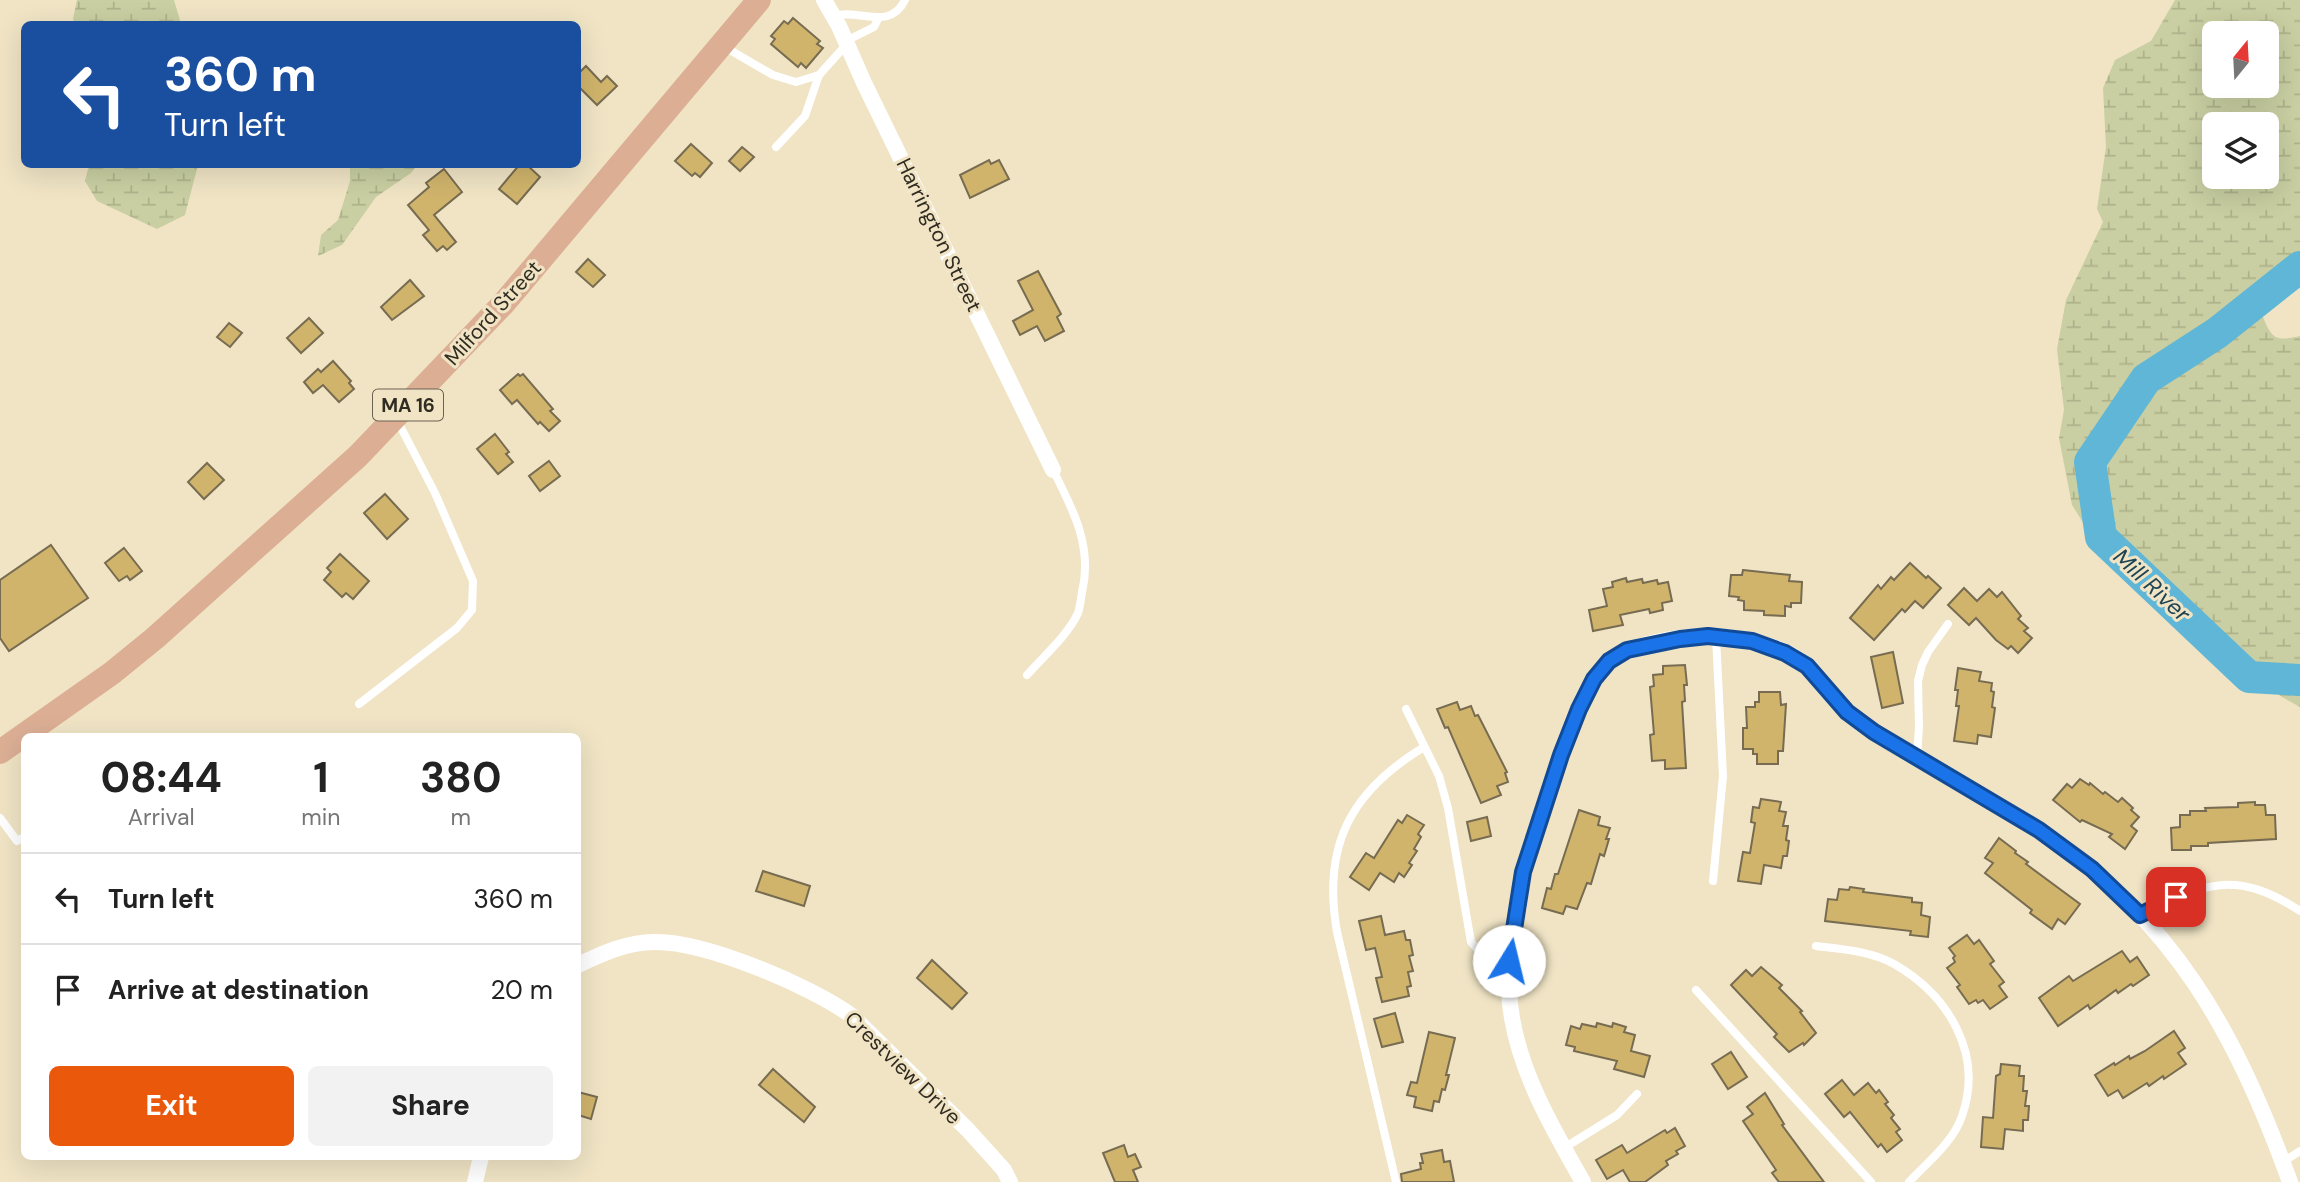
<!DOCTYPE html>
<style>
:root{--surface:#fff;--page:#f2f2f2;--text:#222;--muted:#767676;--line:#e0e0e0;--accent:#ea580c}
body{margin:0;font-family:"DM Sans",sans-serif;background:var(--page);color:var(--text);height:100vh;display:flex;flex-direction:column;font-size:26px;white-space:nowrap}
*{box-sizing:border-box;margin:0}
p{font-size:23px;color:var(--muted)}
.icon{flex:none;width:38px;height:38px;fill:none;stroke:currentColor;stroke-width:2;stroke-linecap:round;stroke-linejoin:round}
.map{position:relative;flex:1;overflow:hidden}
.sheet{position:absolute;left:21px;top:733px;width:560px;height:427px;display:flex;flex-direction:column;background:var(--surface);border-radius:10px;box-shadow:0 7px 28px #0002}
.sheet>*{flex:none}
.guide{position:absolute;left:21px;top:21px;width:560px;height:147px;border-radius:10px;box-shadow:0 7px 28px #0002;background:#1a4fa0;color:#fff;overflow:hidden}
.needle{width:46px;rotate:18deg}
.fabs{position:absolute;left:2202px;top:21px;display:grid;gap:14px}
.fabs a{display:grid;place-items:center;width:77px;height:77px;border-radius:10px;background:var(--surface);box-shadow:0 7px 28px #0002;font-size:35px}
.pin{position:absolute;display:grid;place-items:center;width:60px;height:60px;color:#fff;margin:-30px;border-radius:14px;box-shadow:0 4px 10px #0006}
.me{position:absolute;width:77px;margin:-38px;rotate:9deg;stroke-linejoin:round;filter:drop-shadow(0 0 5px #0008)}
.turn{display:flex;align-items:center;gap:24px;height:147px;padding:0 28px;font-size:32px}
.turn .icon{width:91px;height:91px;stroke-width:2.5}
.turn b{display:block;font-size:49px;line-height:60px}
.eta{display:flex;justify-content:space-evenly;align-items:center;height:119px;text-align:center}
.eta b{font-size:42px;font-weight:700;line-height:49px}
.primary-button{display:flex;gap:14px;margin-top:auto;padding:14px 28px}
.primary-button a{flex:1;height:80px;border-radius:10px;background:var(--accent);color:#fff;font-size:28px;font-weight:700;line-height:80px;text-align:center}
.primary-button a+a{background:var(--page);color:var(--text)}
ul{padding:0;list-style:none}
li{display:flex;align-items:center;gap:21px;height:91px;padding:0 28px;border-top:2px solid var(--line)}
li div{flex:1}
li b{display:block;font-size:26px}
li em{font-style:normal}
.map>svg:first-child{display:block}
.wetland{fill:url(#wetland-marsh);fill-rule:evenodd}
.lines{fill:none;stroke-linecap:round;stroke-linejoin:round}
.river{stroke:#5fb6d7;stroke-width:32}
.building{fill:#d0b46c;stroke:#776c51;stroke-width:2}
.lane{stroke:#fff;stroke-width:8}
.street{stroke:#fff;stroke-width:16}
.primary{stroke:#dcaf95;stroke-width:24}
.route-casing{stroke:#114b97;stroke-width:18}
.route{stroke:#1a73e8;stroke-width:12}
.labels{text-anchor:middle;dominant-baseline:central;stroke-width:6;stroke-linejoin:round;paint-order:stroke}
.shield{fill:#f0e4c5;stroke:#6a6352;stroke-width:2}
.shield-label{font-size:19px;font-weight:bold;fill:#312c21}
.street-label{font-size:21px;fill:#312c21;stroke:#f0e4c5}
.water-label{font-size:23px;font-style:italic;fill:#1e4453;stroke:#f0e4c5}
</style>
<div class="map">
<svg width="2300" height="1182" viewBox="0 0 2300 1182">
<defs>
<pattern id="wetland-marsh" width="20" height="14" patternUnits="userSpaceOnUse" patternTransform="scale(1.75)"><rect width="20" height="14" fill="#c9cfa2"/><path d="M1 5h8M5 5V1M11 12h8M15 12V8" fill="none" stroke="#adb28b"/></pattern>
</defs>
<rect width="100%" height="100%" fill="#f0e4c5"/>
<g class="wetland">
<polygon points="77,0 174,0 181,24 75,24 73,19"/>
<path d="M2175 0H2300V270L2269 300 2262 315C2272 338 2274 342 2300 336V707L2282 697 2257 678 2171 598 2123 570 2097 545 2072 505 2059 438 2064 410 2057 349 2066 300 2103 222 2097 209 2106 147 2103 88 2115 60 2151 41ZM2214 33H2266V86H2214ZM2266 124V177H2214V124Z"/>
<polygon points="89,165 89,164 198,165 185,215 157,229 97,201 85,181"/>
<polygon points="350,165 417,165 411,173 376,197 342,245 318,256 321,235 338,220 350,181"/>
</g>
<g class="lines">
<polyline class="river" points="2300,267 2217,333 2146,379 2090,462 2101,537 2249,677 2300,680"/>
</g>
<g class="building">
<polygon points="793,18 820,41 817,44 823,48 806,68 801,63 798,67 771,44 775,39 771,36 784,21 788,24"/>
<polygon points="586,66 601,82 607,76 617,86 597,105 578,86 578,74"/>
<polygon points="691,144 712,163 700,177 695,173 692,176 675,161"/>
<polygon points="742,147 754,157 740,171 729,161"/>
<polygon points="989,160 991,164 999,160 1009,179 970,198 960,175"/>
<polygon points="520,164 526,164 540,177 517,204 499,189"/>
<polygon points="444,169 462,192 434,215 456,242 447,250 443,246 437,251 423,235 429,230 408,205 429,187 426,183"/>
<polygon points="588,259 605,275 593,287 576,272"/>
<polygon points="1038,271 1061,314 1057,317 1064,331 1045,341 1037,326 1020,335 1013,321 1033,310 1018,281"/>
<polygon points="410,280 424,296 392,320 381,307"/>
<polygon points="309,318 323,333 301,353 287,338"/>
<polygon points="229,323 242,333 230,347 217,337"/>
<polygon points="333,361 351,381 349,383 354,389 339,402 323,385 313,393 304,382 318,369 321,372"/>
<polygon points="518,374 520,376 523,374 553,409 550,411 560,421 549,431 540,422 538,424 517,400 512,404 500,390"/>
<polygon points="495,434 509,452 506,454 513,462 498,474 477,449"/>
<polygon points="549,461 560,476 540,491 529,476"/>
<polygon points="207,463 224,480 204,499 188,482"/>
<polygon points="385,494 408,519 387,539 364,513"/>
<polygon points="51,545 88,598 9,651 0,638 0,580"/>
<polygon points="124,548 142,571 130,580 127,576 119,581 105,563"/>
<polygon points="340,554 369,581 353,599 346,593 342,597 324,580 331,572 327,568"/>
<polygon points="1910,563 1926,578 1928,576 1941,588 1923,608 1915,601 1905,612 1902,609 1874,640 1850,618 1878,585 1881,589 1891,577 1894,580"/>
<polygon points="1743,570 1790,575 1789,581 1802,582 1801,603 1791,603 1791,607 1785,606 1785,616 1764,615 1764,611 1744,610 1744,601 1738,600 1739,597 1729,596 1731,575 1742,575"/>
<polygon points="1626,578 1627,582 1642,579 1643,583 1657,580 1658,584 1668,582 1672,601 1662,603 1663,610 1650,613 1649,609 1620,615 1623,625 1593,631 1589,610 1607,606 1603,589 1613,587 1612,582"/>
<polygon points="1964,588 1977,601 1989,589 1997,597 2002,592 2021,616 2018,619 2028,628 2024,631 2032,638 2018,653 2011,646 2008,649 1996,640 1976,618 1969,625 1948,605"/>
<polygon points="1893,652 1903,703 1882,708 1871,657"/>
<polygon points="1685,665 1687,685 1684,685 1685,701 1682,702 1686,768 1665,769 1665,760 1652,761 1650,735 1654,734 1650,687 1654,686 1653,675 1663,674 1663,666"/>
<polygon points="1958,668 1981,672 1979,681 1992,683 1991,691 1994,692 1992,707 1995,708 1991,737 1978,735 1977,744 1954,741 1959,706 1956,706 1958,690 1955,690"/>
<polygon points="1759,692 1780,692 1781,705 1786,704 1783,751 1778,751 1778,764 1757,764 1757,754 1753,754 1753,749 1743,749 1743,728 1747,728 1746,707 1755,707 1755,702 1759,702"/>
<polygon points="1457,702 1460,710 1471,706 1475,716 1478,715 1507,772 1505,773 1508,782 1497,786 1501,795 1481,803 1448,727 1445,728 1437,709"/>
<polygon points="2080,779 2089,785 2090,783 2103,794 2105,792 2118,802 2122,798 2133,808 2131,810 2139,817 2131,826 2137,831 2125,849 2109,837 2112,834 2082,820 2080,822 2053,800 2067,784 2072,788"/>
<polygon points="1761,799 1781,802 1779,811 1786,812 1783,826 1788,826 1786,840 1789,841 1787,856 1783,856 1781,868 1764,865 1761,884 1738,881 1743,852 1750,853 1755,823 1751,822 1753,807 1759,808"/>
<polygon points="2255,802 2255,805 2265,805 2266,815 2275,815 2276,839 2208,843 2208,846 2191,846 2191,850 2172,850 2171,828 2180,827 2180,815 2190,815 2190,811 2206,811 2205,808 2238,807 2238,803"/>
<polygon points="1579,810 1600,817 1598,825 1610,828 1606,839 1609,839 1604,856 1600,854 1591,884 1587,883 1577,909 1566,906 1563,914 1542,908 1547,888 1551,889 1555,874 1558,874"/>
<polygon points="1407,815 1424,825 1418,834 1421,837 1414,849 1417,851 1409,863 1412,865 1404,877 1399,873 1394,882 1380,873 1369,890 1350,877 1366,853 1374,858 1398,820 1402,823"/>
<polygon points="1487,817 1491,836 1471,841 1467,822"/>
<polygon points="1999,838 2016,851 2015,853 2028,862 2026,864 2080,904 2065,924 2058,919 2052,929 2030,913 2032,910 1985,873 1993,863 1985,858"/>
<polygon points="763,871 810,886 804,906 756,891"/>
<polygon points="1850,887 1864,889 1863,892 1912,898 1912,902 1922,903 1921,915 1930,917 1928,937 1910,935 1911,931 1825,921 1828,899 1837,900 1839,889 1849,890"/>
<polygon points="1381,916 1385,935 1404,931 1406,940 1410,940 1413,955 1409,956 1413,971 1408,972 1411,986 1407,987 1409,996 1382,1002 1376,978 1382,977 1375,948 1366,950 1359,921"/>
<polygon points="1967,935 1974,944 1979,940 1994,961 1990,964 2004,982 1999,986 2007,997 1990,1009 1983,1000 1978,1003 1976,1000 1969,1004 1957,987 1960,985 1947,968 1955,962 1953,958 1955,956 1949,948"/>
<polygon points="2122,951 2130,962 2137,957 2149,975 2133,986 2131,984 2118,993 2116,990 2090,1009 2088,1005 2058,1026 2039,998 2069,976 2073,981"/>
<polygon points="932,960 967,993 952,1009 917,978"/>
<polygon points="1761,967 1782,985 1779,988 1802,1011 1800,1012 1816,1033 1804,1045 1803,1043 1789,1052 1774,1037 1777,1034 1731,985 1746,970 1752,976"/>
<polygon points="1395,1013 1403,1042 1382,1047 1374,1019"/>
<polygon points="1597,1023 1612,1027 1613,1023 1626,1027 1624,1032 1635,1035 1631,1051 1650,1056 1644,1077 1614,1069 1617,1061 1574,1051 1575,1047 1566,1045 1571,1026 1580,1029 1582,1024 1596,1027"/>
<polygon points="2174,1031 2185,1048 2178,1053 2186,1064 2164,1079 2163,1076 2149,1086 2147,1083 2123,1098 2118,1090 2108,1096 2095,1075 2114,1063 2115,1065 2129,1056 2130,1059 2145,1051"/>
<polygon points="1429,1032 1455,1038 1446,1075 1449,1075 1445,1090 1442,1089 1439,1102 1434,1101 1432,1111 1414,1107 1416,1097 1407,1095 1411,1082 1417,1083"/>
<polygon points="1731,1052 1747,1077 1728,1089 1712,1064"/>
<polygon points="2001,1064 2020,1066 2019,1076 2024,1076 2023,1091 2027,1091 2025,1106 2029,1106 2028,1120 2023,1120 2023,1131 2005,1129 2003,1149 1981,1147 1983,1117 1993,1118 1996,1076 2000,1074"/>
<polygon points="773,1069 815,1107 804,1122 759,1085"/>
<polygon points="1842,1080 1854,1095 1868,1083 1876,1093 1879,1090 1888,1102 1885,1104 1894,1115 1891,1118 1900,1129 1896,1132 1902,1140 1887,1152 1881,1144 1878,1147 1850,1112 1844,1117 1825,1094"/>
<polygon points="578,1092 597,1097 591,1119 578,1115"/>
<polygon points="1765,1093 1784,1124 1782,1125 1824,1182 1779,1182 1772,1173 1776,1170 1743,1121 1753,1114 1747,1107"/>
<polygon points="1675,1128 1685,1146 1676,1151 1678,1154 1666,1161 1668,1165 1645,1182 1630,1182 1623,1170 1607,1179 1596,1160 1622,1145 1627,1153 1665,1130 1667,1133"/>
<polygon points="1124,1145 1128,1157 1135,1154 1141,1167 1133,1170 1138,1182 1115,1182 1103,1153"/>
<polygon points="1442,1150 1444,1162 1450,1161 1454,1182 1402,1182 1401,1174 1421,1169 1420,1163 1423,1163 1421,1154"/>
</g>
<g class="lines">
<g class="lane">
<path d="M834 16C859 8 889 32 905 0"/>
<polyline points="846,41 874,27 878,19"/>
<polyline points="723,46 773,75 796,82 819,75 847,44"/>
<polyline points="776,147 805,116 819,75"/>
<path d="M1027 675C1043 657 1068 635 1078 613 1080 607 1081 599 1082 592 1093 547 1073 509 1053 470"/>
<polyline points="359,704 457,628 472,610 473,581 435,493 397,420"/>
<polyline points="1406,709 1439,776 1448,808 1471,942 1477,949 1509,961"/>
<polyline points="1917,756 1919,727 1918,681 1922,665 1928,652 1948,624"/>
<polyline points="0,818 17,841 24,837"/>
<polyline points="1713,881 1723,776 1716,637"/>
<path d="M2140 915C2204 883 2236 869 2300 911"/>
<path d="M1816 946C1842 949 1871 951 1894 964 1948 995 1984 1053 1962 1116 1954 1141 1927 1163 1909 1182"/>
<polyline points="1696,990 1871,1182"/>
<polyline points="1564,1148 1617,1115 1637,1094"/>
<polyline points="2283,1162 2300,1151"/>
<path d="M1396 1182 1337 932C1322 846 1350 792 1424 747"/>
</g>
<g class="street">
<polyline points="824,0 839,26 864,83 1053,470"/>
<path d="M578 965C601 954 627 942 654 942 705 941 811 986 852 1016L968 1130 1004 1170 1010 1182"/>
<polyline points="475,1182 481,1157"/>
<path d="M1583 1182C1554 1131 1522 1077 1512 1018 1508 995 1508 973 1510 950 1512 936 1516 921 1519 906 1521 894 1521 881 1524 869 1529 848 1538 826 1545 805 1558 765 1577 691 1608 662 1627 644 1682 636 1708 636 1740 637 1782 644 1807 666 1814 673 1819 682 1826 690 1839 705 1854 718 1871 729 1924 766 1984 794 2038 829 2174 919 2236 1033 2290 1182"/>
</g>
<polyline class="primary" points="0,752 112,673 155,638 358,456 504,303 759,0"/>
</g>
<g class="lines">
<defs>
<polyline id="route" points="1509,961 1523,872 1561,755 1579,709 1594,679 1609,661 1627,650 1680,639 1708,636 1752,641 1785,653 1807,666 1847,712 1874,732 2039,830 2092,869 2140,915 2176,897"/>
</defs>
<use href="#route" class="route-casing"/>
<use href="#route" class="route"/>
</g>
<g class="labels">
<rect class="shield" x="373" y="389.5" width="70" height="31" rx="5"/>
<g class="shield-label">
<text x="408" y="405">MA 16</text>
</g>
<g class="street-label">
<text transform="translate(939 235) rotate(64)">Harrington Street</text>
<text transform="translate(493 313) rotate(-48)">Milford Street</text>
<text transform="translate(903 1068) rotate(44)">Crestview Drive</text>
</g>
<g class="water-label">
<text transform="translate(2152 585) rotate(43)">Mill River</text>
</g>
</g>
</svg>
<div class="fabs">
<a><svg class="needle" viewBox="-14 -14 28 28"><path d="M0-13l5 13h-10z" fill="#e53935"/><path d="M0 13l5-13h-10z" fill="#767676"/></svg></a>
<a><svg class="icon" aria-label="layers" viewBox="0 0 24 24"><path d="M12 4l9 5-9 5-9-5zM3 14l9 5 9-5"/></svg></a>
</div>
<div class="pin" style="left:2176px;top:897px;background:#d93025"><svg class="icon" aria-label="arrive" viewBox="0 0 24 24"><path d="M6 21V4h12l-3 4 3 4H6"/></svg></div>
<svg class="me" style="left:1509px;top:961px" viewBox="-20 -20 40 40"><circle r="19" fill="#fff"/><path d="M0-13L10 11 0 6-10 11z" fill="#1a73e8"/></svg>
<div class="guide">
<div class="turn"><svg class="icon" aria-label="left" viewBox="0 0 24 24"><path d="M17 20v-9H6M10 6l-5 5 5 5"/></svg><div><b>360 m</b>Turn left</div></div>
</div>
<section class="sheet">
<div class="eta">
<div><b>08:44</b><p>Arrival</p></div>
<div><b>1</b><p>min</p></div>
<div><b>380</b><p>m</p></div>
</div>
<ul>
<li><svg class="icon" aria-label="left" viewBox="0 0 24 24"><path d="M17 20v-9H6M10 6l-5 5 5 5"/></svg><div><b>Turn left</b></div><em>360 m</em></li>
<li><svg class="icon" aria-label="arrive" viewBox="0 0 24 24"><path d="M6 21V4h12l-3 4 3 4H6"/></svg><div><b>Arrive at destination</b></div><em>20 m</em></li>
</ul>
<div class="primary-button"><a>Exit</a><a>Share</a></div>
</section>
</div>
